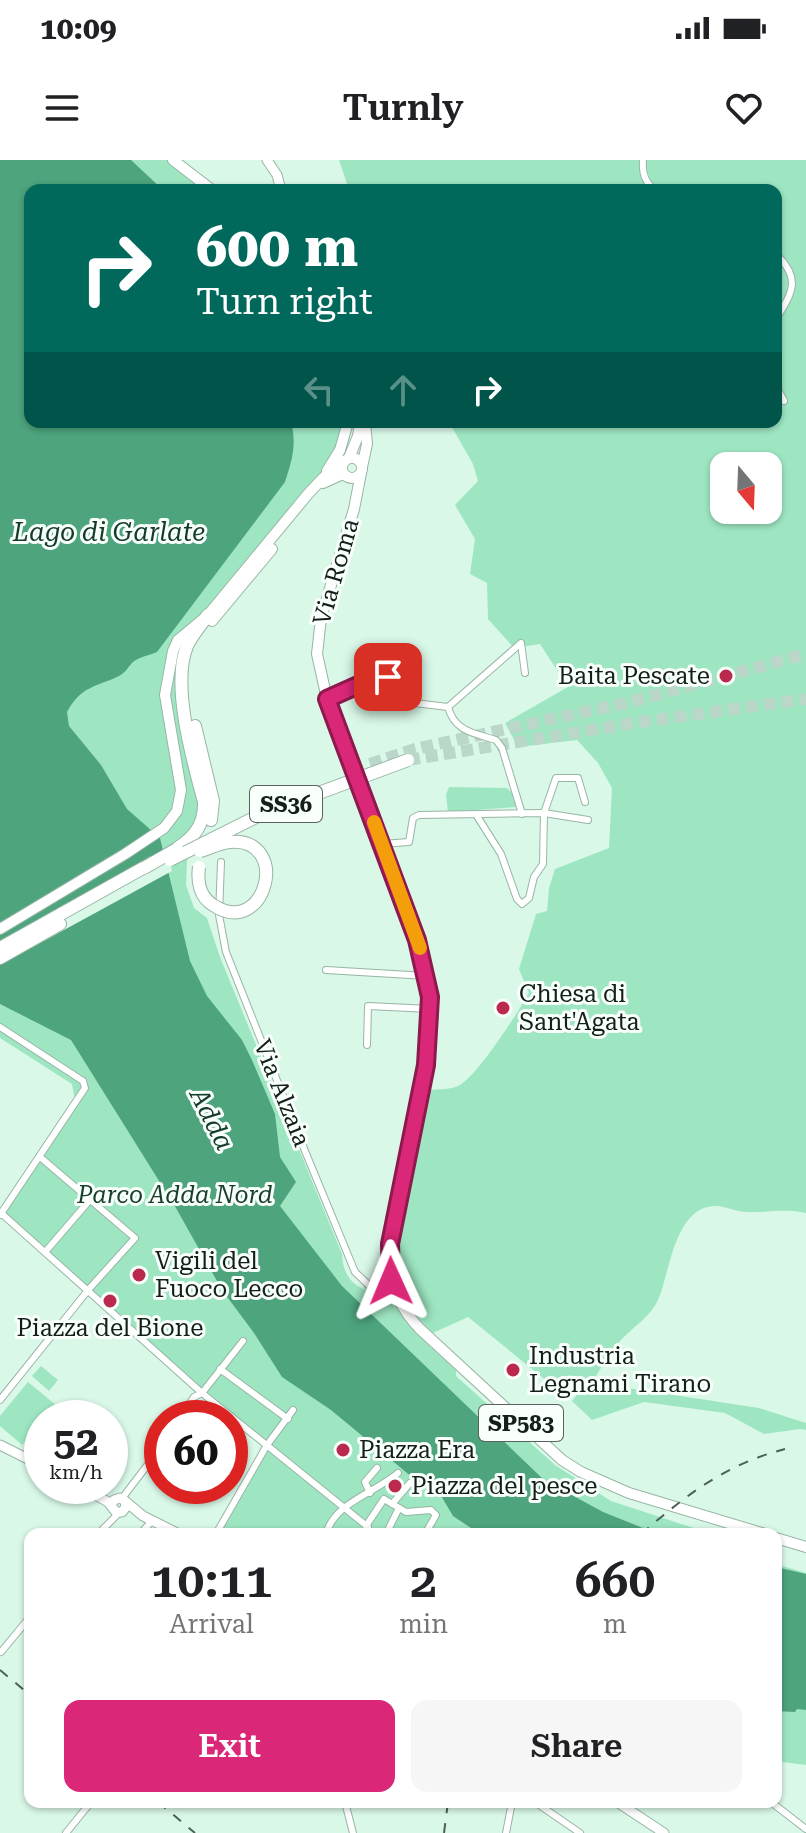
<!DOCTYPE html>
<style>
:root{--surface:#fff;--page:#f6f6f6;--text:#202124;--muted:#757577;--accent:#db2777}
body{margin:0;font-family:"Roboto Serif",serif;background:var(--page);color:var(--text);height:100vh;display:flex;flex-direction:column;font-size:30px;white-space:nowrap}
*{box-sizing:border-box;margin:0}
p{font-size:26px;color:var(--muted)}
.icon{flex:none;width:44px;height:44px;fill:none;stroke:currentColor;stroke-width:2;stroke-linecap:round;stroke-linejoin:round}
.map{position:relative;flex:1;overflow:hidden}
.drawer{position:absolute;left:24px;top:1368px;width:758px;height:280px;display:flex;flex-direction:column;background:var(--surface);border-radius:16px;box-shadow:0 2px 6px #0004}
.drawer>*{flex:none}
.banner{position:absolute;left:24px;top:24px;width:758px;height:244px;border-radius:16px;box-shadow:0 2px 6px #0004;background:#00695c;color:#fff;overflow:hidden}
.needle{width:52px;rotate:161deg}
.fabs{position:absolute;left:710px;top:292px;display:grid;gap:16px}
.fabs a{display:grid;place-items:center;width:72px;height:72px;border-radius:16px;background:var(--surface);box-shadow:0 2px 6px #0004;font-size:40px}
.speed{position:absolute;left:24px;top:1240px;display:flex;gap:16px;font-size:40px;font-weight:700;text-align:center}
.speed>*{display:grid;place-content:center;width:104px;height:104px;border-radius:50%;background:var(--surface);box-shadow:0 2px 6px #0004;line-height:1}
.speed small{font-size:20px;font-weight:400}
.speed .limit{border:12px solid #d22;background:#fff;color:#111}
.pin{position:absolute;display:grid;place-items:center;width:68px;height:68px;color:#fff;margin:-34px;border-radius:16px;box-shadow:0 4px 12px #0006}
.me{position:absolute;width:88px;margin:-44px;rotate:359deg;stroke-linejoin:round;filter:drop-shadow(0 0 6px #0008)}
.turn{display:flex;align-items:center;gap:28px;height:168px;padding:0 40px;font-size:36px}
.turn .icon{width:104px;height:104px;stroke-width:2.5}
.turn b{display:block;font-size:56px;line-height:68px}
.lanes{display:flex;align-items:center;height:76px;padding:0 40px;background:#0003;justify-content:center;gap:40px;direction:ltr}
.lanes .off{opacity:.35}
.eta{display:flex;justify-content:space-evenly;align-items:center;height:136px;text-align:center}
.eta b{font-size:48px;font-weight:600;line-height:56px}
.action{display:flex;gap:16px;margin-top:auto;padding:16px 40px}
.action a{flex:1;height:92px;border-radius:16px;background:var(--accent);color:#fff;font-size:32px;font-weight:600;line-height:92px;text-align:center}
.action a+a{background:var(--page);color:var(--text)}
.status{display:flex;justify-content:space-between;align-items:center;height:56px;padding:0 40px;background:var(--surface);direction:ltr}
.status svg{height:22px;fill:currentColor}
header{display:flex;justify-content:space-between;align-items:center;height:104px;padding:0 40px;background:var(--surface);font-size:36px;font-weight:600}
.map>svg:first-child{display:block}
.green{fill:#9ee6c2;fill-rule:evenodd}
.water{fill:#4da47d}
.pier{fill:#d9f8e8}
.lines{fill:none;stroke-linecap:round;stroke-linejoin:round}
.highway-tunnel{stroke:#bbd7c9;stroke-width:12;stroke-dasharray:12 6;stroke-linecap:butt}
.street-casing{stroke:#98b5a5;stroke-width:8}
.secondary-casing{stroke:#98b5a5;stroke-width:11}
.primary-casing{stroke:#98b5a5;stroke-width:12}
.highway-casing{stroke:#98b5a5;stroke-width:14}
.street{stroke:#fff;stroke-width:6}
.secondary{stroke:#fff;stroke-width:9}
.primary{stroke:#fff;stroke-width:10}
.highway{stroke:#fff;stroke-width:12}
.rail{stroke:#4e5f56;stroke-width:2;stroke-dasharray:10 10;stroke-linecap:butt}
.highway-bridge-casing{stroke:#98b5a5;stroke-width:14;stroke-linecap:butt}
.highway-bridge{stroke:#fff;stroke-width:12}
.route-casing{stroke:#8e194d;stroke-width:20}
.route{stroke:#db2777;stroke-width:14}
.slow{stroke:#f59e0b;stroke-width:14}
.poi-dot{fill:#bb2a4e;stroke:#f9fffb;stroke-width:3}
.labels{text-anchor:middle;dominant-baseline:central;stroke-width:6;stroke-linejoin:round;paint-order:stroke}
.shield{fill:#f9fffb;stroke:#59625d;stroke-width:2}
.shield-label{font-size:22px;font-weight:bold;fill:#141f19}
.street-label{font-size:24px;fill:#141f19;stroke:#f9fffb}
.poi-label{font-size:24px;fill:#141f19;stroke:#f9fffb;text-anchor:start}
.park-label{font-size:24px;font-style:italic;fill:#183e2d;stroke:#f9fffb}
.water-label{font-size:26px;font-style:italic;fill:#153c2b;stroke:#f9fffb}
</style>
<div class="status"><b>10:09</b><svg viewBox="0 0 49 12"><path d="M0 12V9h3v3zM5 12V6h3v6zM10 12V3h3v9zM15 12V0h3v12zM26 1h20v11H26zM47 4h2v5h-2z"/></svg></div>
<header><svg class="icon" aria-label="menu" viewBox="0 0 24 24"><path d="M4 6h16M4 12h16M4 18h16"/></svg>Turnly<svg class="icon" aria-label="heart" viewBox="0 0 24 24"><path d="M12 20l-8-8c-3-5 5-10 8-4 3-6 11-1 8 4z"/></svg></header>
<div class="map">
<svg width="806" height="1673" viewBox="0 0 806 1673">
<rect width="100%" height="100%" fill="#d9f8e8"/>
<g class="green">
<path d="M0 0H170L206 30H30V262H344C334 314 282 363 249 405 224 438 202 473 178 506L200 646 198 662 188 680 186 725 194 748 207 758 220 797 342 1094C343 1111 348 1122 365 1130L363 1125 376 1134 391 1138C406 1167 432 1188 456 1210V1216L555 1305 611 1341 712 1374H218L265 1285 198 1235 3 1052 75 941 72 924 0 878Z"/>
<path d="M339 0H806V1053C785 1048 766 1053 745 1052 735 1051 725 1046 715 1046 674 1047 670 1113 658 1140 651 1156 633 1167 621 1180 609 1193 600 1210 590 1226L635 1229 759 1248 806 1263V1270L800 1269 764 1274 725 1253 644 1242 592 1260 572 1241 581 1230 567 1217 553 1226 468 1157 433 1173C417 1158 401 1140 396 1118 387 1077 418 973 429 930 438 929 452 930 460 925 479 913 517 854 529 833L519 809 536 754 547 751 549 728 555 709 609 688 612 628 598 603 577 580 518 587 505 563 568 527 540 484 514 488 488 459 487 423 470 414 475 379 455 345 478 321 473 304 449 262H776V30H349ZM724 306H768V350H724Z"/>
<polygon points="449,627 507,628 512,633 516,647 448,652 446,635"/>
<polygon points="41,1206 58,1220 49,1231 32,1216"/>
<polygon points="28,1222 56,1245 45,1258 42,1258 42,1262 22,1285 0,1266 0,1256"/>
<polygon points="776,1404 806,1413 806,1605 783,1602 776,1603"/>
</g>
<g class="water">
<path d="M0 0H131L163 30H30V262H291C297 285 292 300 285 322L157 492C150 495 139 497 133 502 128 507 126 512 119 516 96 527 81 526 67 552L69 566 101 605 127 649 160 678 190 801 207 836 242 880 252 900 275 954 280 997 296 1022 280 1046 342 1126 544 1320 603 1352 658 1374H480L453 1356 440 1334 413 1318 331 1250 282 1217 254 1173 222 1130 176 1048 71 880 0 844Z"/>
<polygon points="776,1407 806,1414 806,1550 797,1549 795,1552 776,1551"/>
</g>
<polygon class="pier" points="166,688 172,711 0,805 0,783 142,705"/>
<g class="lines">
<g class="highway-tunnel">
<polyline points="408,600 634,563 806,539"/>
<polyline points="370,604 415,589 630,542 806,494"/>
</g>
<defs>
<g id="street">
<path d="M643 0C642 12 644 23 656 30"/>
<path d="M776 94C802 119 792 133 776 159"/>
<polyline points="776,226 784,241"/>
<polyline points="328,538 365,522 388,517 398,541 448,547 521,483 525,513"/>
<path d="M448 547C455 572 474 573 496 580L502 588 522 654"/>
<polyline points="585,642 578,618 556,618 544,653 588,660"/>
<polyline points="382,684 409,682 413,658 419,655 544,653 543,704 534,717 529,738 522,744 517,739 501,694 477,656"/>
<polyline points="221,702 219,755 226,792 305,991 355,1112 372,1128 395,1134"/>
<polyline points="326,810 427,816"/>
<polyline points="0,867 83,921 85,928 0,1055"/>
<polyline points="367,885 368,846 430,849"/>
<polyline points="1,1053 202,1233 368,1367 366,1374"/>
<polyline points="46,1091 89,1041"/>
<polyline points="220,1209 288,1259"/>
<polyline points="0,1240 89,1129 135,1078 40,997"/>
<polyline points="180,1258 194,1237 202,1233 243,1181"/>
<polyline points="370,1333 365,1322 377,1308"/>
<polyline points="125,1341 123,1337 162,1286"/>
<polyline points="392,1344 410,1323"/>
<polyline points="366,1366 384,1339 406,1352 431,1350 436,1355 425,1374"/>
<polyline points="98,1374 119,1353"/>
<polyline points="140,1374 152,1361"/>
<polyline points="216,1374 267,1285 293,1250"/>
<path d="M326 1374C335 1342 375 1333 398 1313"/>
<polyline points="386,1374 399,1348"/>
<polyline points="1,1492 30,1457"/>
<polyline points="345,1642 353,1673"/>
<polyline points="535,1642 580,1673"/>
<polyline points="771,1642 806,1669"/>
<polyline points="66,1673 91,1642"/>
<polyline points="506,1673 512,1642"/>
</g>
<g id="secondary">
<polyline points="267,0 277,15 281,30"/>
<polyline points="0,1285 42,1306"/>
<polyline points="80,1326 108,1342 116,1352 122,1352 126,1347 125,1341 120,1338 114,1340 111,1345"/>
<polyline points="125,1341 143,1356 179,1374"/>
<polyline points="617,1642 664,1673"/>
</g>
<g id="primary">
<polyline points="173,0 212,30"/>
<circle cx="352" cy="308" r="10"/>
<polyline points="349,298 358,276 360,262"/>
<polyline points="362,307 367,284 365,262"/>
<polyline points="327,311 340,290 348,262"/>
<path d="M361 313 354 349 321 458 317 494 327 539 417 780 430 837 426 905 390 1084C386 1118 397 1145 420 1169L562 1300 581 1312 629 1333 765 1374"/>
<polyline points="323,323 343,314"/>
<polyline points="212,461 272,389"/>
<polyline points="0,769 125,694 164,668 177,651 181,630 165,535 173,491 178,480 208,455 308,334 323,318 344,301"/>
<polyline points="776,1378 806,1387"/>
</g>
<g id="highway">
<polyline points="195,566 213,641 211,660"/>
<path d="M168 694C190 681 205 669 204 642 193 601 171 525 187 486 192 475 201 465 208 455"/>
<polyline points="0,788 152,703"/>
<polyline points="0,798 60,764"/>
</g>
</defs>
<use href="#street" class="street-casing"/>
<use href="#secondary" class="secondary-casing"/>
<use href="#primary" class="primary-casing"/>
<use href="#highway" class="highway-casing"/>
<use href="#street" class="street"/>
<use href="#secondary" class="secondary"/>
<use href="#primary" class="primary"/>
<use href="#highway" class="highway"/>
<g class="rail">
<path d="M641 1374C688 1334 724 1305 785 1289"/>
<polyline points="0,1510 30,1535"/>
<polyline points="158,1642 195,1673"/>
<polyline points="444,1673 448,1642"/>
</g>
<defs>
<g id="highway-bridge">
<polyline points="170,700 262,654 408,600"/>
<path d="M199 707C197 722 200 737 213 745 266 780 292 677 230 682 220 683 210 688 200 691"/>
<polyline points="144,708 177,689"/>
</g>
</defs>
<use href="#highway-bridge" class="highway-bridge-casing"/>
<use href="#highway-bridge" class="highway-bridge"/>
</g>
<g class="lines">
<defs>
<polyline id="route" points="388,517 365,522 327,539 417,780 430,837 426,905 390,1084 391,1121"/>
</defs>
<use href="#route" class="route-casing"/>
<use href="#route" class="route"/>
<polyline class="slow" points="374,662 420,788"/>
</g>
<g class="poi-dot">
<circle cx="726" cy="516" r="8"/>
<circle cx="503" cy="848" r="8"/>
<circle cx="139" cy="1115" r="8"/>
<circle cx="110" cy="1141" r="8"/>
<circle cx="513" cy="1210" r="8"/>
<circle cx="343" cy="1290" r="8"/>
<circle cx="395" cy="1326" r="8"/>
</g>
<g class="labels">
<g class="shield">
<rect x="250" y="626" width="72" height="36" rx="6"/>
<rect x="479" y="1245" width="84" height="36" rx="6"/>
</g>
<g class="shield-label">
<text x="286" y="644">SS36</text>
<text x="521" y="1263">SP583</text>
</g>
<g class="street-label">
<text transform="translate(336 412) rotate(-74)">Via Roma</text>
<text transform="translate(282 933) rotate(68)">Via Alzaia</text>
</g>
<g class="poi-label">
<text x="710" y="516" text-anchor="end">Baita Pescate</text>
<text x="519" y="834">Chiesa di<tspan x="519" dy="28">Sant'Agata</tspan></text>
<text x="155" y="1101">Vigili del<tspan x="155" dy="28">Fuoco Lecco</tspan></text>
<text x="110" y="1168" text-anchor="middle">Piazza del Bione</text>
<text x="529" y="1196">Industria<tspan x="529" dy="28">Legnami Tirano</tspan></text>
<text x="359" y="1290">Piazza Era</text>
<text x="411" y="1326">Piazza del pesce</text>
</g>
<g class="park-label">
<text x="175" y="1035">Parco Adda Nord</text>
</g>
<g class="water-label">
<text x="109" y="372">Lago di Garlate</text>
<text transform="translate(212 959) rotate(63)">Adda</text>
</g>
</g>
</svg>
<div class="fabs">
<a><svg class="needle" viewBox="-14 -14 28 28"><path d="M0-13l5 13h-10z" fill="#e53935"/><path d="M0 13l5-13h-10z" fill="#757577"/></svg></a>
</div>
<div class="speed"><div>52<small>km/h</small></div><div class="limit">60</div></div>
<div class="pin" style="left:388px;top:517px;background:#d93025"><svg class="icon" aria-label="arrive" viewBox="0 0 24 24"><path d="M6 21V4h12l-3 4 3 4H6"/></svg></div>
<svg class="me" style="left:391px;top:1121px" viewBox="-20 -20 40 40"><path d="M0-17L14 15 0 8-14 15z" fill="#db2777" stroke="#fff" stroke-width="4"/></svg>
<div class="banner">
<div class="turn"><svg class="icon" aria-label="right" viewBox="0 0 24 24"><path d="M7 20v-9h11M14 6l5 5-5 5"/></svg><div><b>600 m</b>Turn right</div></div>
<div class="lanes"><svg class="icon off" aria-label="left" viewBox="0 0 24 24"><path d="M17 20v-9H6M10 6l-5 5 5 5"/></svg><svg class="icon off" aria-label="ahead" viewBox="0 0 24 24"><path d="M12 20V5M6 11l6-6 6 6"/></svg><svg class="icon" aria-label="right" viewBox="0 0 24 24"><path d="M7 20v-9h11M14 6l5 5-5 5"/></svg></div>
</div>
<section class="drawer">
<div class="eta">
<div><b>10:11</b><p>Arrival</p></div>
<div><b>2</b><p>min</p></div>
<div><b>660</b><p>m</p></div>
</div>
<div class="action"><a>Exit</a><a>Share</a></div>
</section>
</div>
